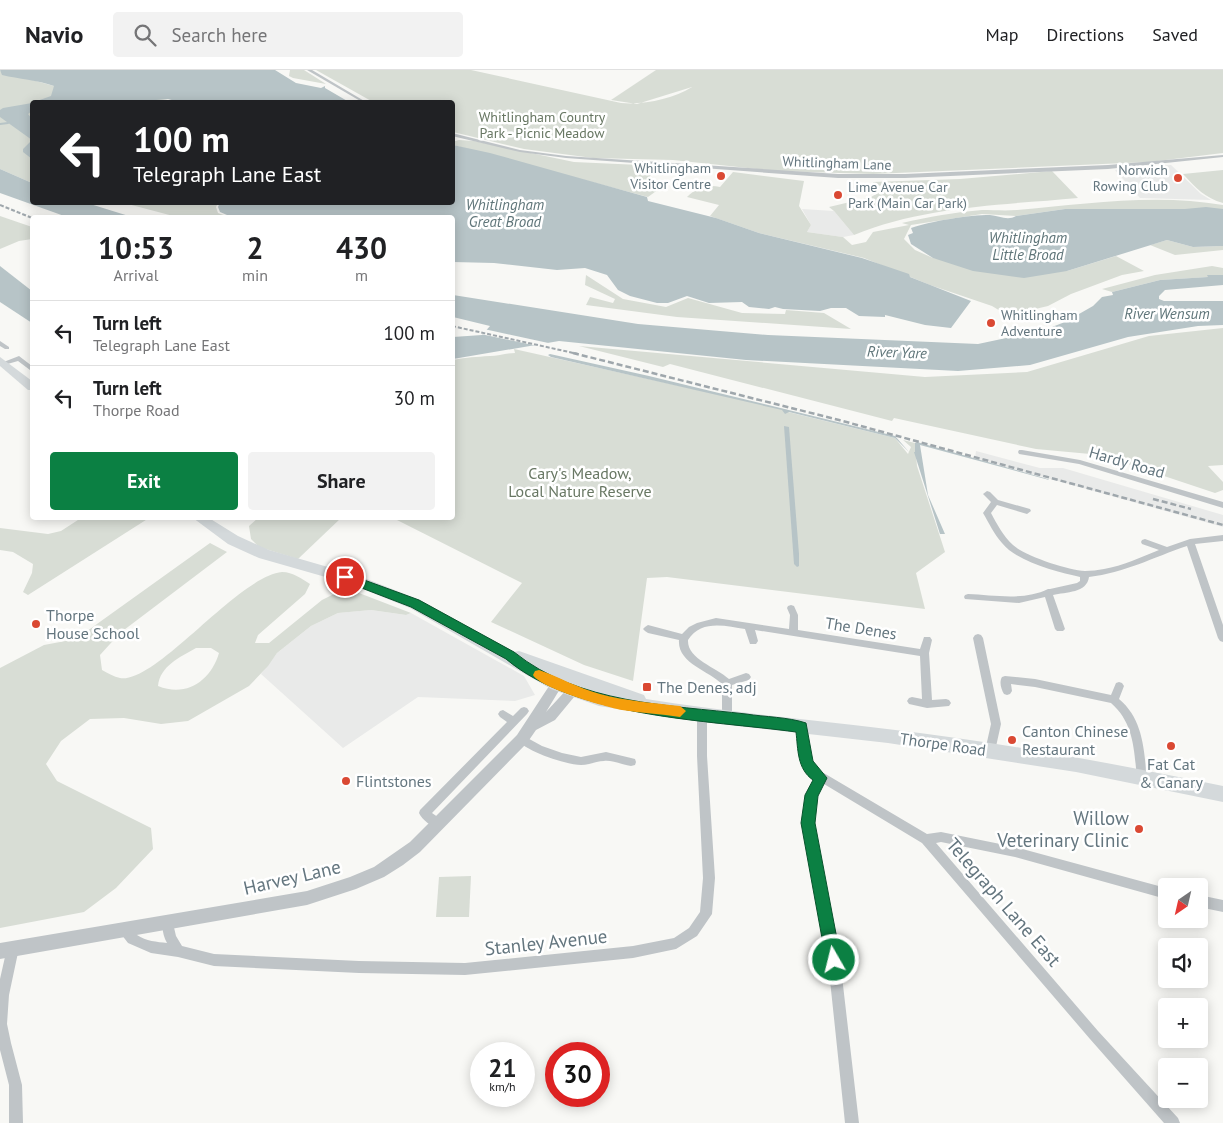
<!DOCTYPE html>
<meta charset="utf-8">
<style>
:root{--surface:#fff;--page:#f2f2f2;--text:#202124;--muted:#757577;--line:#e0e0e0;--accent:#0b8043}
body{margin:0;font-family:"PT Sans",sans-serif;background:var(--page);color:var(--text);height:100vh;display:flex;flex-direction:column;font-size:19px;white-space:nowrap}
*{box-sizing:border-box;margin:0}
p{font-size:16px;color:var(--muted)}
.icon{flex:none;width:28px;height:28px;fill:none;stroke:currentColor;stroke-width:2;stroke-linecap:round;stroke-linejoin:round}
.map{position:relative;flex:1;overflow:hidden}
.side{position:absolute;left:30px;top:145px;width:425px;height:305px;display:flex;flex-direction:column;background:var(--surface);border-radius:5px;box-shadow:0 2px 12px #0003}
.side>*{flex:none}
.hud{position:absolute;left:30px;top:30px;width:425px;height:105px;border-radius:5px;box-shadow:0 2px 12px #0003;background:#202124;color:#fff;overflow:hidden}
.needle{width:32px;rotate:214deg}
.buttons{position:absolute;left:1158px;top:808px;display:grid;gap:10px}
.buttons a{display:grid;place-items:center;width:50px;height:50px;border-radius:5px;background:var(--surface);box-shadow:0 2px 12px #0003;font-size:25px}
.speed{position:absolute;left:470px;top:972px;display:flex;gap:10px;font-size:25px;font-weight:700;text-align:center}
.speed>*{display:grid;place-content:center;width:65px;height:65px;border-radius:50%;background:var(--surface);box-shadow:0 2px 12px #0003;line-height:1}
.speed small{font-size:12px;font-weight:400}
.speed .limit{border:8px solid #d22;background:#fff;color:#111}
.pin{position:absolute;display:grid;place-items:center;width:42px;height:42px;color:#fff;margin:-21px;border:2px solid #fff;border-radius:50%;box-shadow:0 1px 5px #0007}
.me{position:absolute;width:55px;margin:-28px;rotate:352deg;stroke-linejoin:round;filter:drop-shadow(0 0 4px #0008)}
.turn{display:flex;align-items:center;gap:18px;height:105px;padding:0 20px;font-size:22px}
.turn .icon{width:65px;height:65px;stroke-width:2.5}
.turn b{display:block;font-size:35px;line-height:42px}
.eta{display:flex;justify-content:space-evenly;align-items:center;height:85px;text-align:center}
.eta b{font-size:30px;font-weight:700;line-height:35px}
.primary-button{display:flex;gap:10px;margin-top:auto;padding:10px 20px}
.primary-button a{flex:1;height:58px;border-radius:5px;background:var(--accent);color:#fff;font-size:20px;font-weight:700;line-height:58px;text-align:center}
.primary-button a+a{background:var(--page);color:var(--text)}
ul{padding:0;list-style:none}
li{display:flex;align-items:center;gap:15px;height:65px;padding:0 20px;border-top:1px solid var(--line)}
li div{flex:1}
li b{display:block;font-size:19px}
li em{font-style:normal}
header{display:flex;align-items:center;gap:30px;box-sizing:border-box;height:70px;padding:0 25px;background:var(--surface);border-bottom:1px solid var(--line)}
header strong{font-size:24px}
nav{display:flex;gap:28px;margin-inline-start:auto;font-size:18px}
.search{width:350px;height:45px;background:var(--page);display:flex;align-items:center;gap:12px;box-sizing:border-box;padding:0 18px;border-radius:5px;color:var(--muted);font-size:19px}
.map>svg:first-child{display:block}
.built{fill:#e9eae9}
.green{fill:#d8ddd5;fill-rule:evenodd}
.water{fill:#b7c4c7}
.pier{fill:#f8f8f5}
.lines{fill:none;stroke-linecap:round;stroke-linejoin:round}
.stream{stroke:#b7c4c7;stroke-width:2}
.minor{fill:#bfc4c7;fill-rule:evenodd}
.tertiary{fill:#bfc4c7;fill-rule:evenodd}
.primary{fill:#d4d9db;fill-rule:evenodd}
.rail-far1{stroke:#9fa7ac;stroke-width:2;stroke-dasharray:4 2;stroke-linecap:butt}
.rail{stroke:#9fa7ac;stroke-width:2.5;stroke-dasharray:6 3;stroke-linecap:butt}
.route{fill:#0b8043;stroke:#07532c}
.slow{fill:#f59e0b}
.poi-dot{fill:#da4933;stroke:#fff;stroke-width:2}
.labels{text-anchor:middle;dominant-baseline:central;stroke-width:5;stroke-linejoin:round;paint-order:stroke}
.far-park-label{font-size:14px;fill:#687763;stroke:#fff}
.far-street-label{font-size:14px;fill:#64767f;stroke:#fff}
.far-poi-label{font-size:14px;fill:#64767f;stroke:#fff;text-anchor:end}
.far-water-label{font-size:15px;font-style:italic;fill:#5f7579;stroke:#fff}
.street-label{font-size:16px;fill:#64767f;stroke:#fff}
.park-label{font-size:16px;fill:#687763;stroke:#fff}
.poi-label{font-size:16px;fill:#64767f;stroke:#fff;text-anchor:start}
.near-poi-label{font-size:19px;fill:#64767f;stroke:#fff;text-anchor:end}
.near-street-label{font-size:19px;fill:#64767f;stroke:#fff}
</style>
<header>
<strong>Navio</strong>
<div class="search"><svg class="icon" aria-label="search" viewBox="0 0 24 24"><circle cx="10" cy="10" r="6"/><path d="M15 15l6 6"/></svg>Search here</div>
<nav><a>Map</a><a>Directions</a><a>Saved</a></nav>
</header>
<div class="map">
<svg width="1223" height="1053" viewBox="0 0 1223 1053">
<rect width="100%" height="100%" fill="#f8f8f5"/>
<g class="built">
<polygon points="1171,95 1201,124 1211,130 1140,128 1115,100"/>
<polygon points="802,139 834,141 854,165 843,167 807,162 811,155"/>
<polygon points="976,381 1040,398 1063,398 1223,445 1223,457 975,388"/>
<polygon points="371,540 406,545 411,543 524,606 535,625 515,631 418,627 343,678 261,604 277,583 311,556 338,543"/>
</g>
<g class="green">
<polygon points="290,0 304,0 326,14 293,8 289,6"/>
<path d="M316 0H471L621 33C644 35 673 29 692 17L637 34 611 30 656 0H1223V83L1149 92 873 104 775 101 673 90 593 88 524 79 453 62 452 32H373Z"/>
<polygon points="0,1 54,16 184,32 32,32 32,113 0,99"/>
<polygon points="459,70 474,71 574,92 662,96 662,98 654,98 648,111 659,119 648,127 453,75 452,72"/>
<path d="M1223 100V133C1205 128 1196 118 1183 104Z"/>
<path d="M1052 101 1078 128C1004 135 924 136 854 165L834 141 829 137 871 127 892 115 874 116 873 112 960 109Z"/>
<path d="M733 102 804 111 799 136 811 155 807 162 843 167 852 175 866 172 873 162 909 155 902 153C928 147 956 142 982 140 993 140 1005 141 1017 140 1083 134 1157 123 1223 135V139H1065L1016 146 982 144 911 155 904 169 915 180 933 188 1067 201 1116 186 1144 201 1122 205 1071 224 1048 236 1031 240 1020 251 1009 252 1007 245 992 236 930 215 864 188 759 163 710 146 719 135 687 127C696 118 707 114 720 117Z"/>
<polygon points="124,133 218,133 216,137 218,143 229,147 177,147"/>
<polygon points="0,146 32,157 32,169 19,171 0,179"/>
<polygon points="1167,170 1193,177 1223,176 1223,180 1175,185 1150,175"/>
<polygon points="1212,196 1223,198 1223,205 1208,205 1209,207 1160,210 1112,222 1102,219 1155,205"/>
<polygon points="586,205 623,229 666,237 688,228 742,243 785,244 786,240 824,243 851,259 677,247 586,235 590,227 613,233 615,229 585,215"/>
<polygon points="1223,258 1223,395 1208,396 1223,412 1223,420 1215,423 1101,385 1036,379 894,348 892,351 670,294 663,297 579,276 925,307 1027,302 1149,266"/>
<path d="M514 279 788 340V342L895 368 908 384 911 377 903 370 915 373 917 396 945 482 916 503 925 539 667 507 647 508 633 611 584 595 491 552 522 513 393 448H452L453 290C468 287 475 287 490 286 498 286 506 283 515 283Z"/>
<polygon points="81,448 149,448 28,525 23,522 32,503 33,494 13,482 0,480 0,458 48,464 61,461"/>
<polygon points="258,448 341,448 298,489 259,477 251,469 249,456"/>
<path d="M210 473 227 482 120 563 100 585 102 600C108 603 114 607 120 608 156 614 238 506 282 502 293 502 302 509 310 514L305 524 258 565 255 573H269L322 530 346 518 411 543 406 545 371 540 338 543 311 556 277 583 268 596 249 616 188 651 161 654 124 648 90 649 61 671 46 694 57 711 151 758 153 779 116 818 84 842 0 858V598L44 575 76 569ZM196 578H211L219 583C211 610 187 628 158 616 160 596 180 587 196 578Z"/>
<polygon points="471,806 469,847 436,847 439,807"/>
</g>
<g class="water">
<path d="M0 0H275L296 13 321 18 325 16V18L349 32H179L168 29 132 32H34L51 26 54 16C37 10 19 9 2 5Z"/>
<polygon points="32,33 32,41 28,44 32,49 32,89 23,82 23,79 32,70 0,47 0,40 3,38"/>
<polygon points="453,75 490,83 647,127 648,131 716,148 759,163 862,188 909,204 910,207 971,231 951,258 925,255 885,245 885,247 859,246 846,238 831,238 820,241 783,239 775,237 769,239 749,237 742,232 709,233 687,226 668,233 657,233 630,226 618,220 607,205 585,198 557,200 494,193 453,192 452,148 234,148 220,142 218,137 220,132 452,132"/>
<polygon points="0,99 32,113 32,132 87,133 132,147 67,147 0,123"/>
<path d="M1206 137 1223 139V176L1193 177 1167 170 1067 201 1024 208 973 201 933 188 911 174 908 165 913 163 911 158C931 151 969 145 990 145 999 146 1008 151 1016 146L1065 139H1185Z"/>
<polygon points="0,196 32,221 32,253 0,232"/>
<polygon points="1207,205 1223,205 1223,215 1165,220 1159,226 1159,229 1164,231 1223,231 1223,255 1198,256 1128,267 1030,295 958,301 746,290 559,271 453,289 453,267 482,265 490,256 453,247 453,225 638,254 768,265 978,274 1044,260 1065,252 1093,236 1102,227 1113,225 1112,222 1160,210 1208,207"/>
<polygon points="550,284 649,306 895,366 909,382 895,368 789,342 785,344 782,340 551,287 548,285"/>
<polygon points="784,356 789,357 799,484 799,496 797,497 794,494"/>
<polygon points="917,372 1048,409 1049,410 920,375 928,425 945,464 940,464 914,382 915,382 915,373"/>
</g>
<polygon class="pier" points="484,259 553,274 538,276 476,263"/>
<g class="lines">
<polyline class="stream" points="0,54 8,53"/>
<g class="minor">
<polygon points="307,0 312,0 366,32 362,32"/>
<polygon points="452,63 520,80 566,86 838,104 905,104 1108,95 1223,85 1223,87 1108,99 905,108 838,108 566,88 520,82 452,66"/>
<polygon points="0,271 9,277 9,279 5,279 0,276"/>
<polygon points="19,286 32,296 32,301 30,300 18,291 4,295 1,293"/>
<polygon points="1019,380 1022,380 1080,390 1223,432 1223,438 1079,394 1019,384 1018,382"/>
<path d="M987 421 990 422 998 430 1030 439 1031 441 1027 444 997 435 991 443C997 454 1003 466 1013 475 1025 486 1068 500 1085 501 1091 501 1098 500 1104 499 1123 496 1141 487 1159 480L1142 474 1141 472 1142 470 1145 469 1167 477 1190 469 1223 465V471L1195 474 1223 555V572L1220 571 1218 568 1187 476C1154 487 1124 503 1089 507 1087 523 1066 522 1053 525L1065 559 1063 561H1057L1055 559 1045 527 1019 533 965 529 964 527 965 525 968 524C994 525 1024 531 1048 519H1050L1077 513 1080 511V507C1057 502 1017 492 1002 473 994 464 989 453 983 443L991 432 983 424Z"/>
<path d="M791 535 794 536 798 545V560L920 579 924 567H930L932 570 929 583 932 630 946 629 949 630 951 633 949 636 927 638 909 634 907 631 909 628 912 627 922 629 920 586 755 560 758 571 756 574H750L745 559C726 556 701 549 688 570 687 589 716 597 729 609L746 603 749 604 751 607 749 610 732 615V649L730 652 727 653 724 652 722 649V614C709 601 677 593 679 570L648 563 645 561 643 559 645 557 648 555 682 564 689 557 697 553 716 548 789 559 790 545 787 538 788 536Z"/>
<polygon points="978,564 981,565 983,568 1001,654 995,681 994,684 990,685 986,684 985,681 991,654 973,568 975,565"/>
<path d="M1005 606 1035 609 1111 625 1116 613 1119 612 1122 613 1124 616 1119 629C1143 649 1144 679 1147 708L1146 711 1142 713 1138 711 1137 708C1134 680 1134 653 1111 633L1035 617 1011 614 1012 621 1010 624 1007 625 1004 624C1001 619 999 612 1002 607Z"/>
<path d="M524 637 527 638 529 641 527 644 432 743 442 750 443 754 442 758 438 759C431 756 422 750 419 743L420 740 507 652 500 647 498 644 500 641 503 640 513 646 521 638Z"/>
<path d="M702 641 705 642 707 645V686L715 808 712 844 697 866 676 879 633 888 465 905 359 903 214 896 178 887 151 883 128 873 118 860 120 856 124 854C130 857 132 862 137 865 146 871 157 872 167 873 163 866 161 856 164 849L168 847 172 849 176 866 182 876 214 884 359 891 465 893 633 876 674 868 689 858 700 842 703 808 697 686V645L699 642Z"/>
<path d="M802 653 805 654 807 657 811 692 817 699 927 764 941 762 1015 777 1166 818V829L1015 787 941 772 936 773 1098 961 1178 1048 1180 1053H1164L1090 969 922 773 824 714 817 726 813 753 838 872 859 1053H845L826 872 803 753 807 725 816 709C796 698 799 677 797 657L799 654Z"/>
<path d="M522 665 542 676 562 683 581 687 606 682 631 688 635 689 636 692 635 695 631 696C623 695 612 690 604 691 597 691 589 695 581 695 567 695 524 681 517 669L518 666Z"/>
<polygon points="1199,825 1223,830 1223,842 1199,837"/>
<polygon points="13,872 17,874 19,878 9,925 7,954 11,973 22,1015 23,1053 9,1053 9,1015 0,980 0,909 7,878 9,874"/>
</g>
<polygon class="tertiary" points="557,609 561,610 563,614 546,642 569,617 573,616 577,617 579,621 555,650 536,660 527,673 420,782 403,795 384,807 356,819 307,835 0,889 0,873 307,821 350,807 374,797 410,772 517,665 553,610"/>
<g class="primary">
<polygon points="0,287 32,311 32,320 28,320 0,296"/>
<path d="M193 448H209L238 466 269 480 359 506 420 530 514 582 519 581 644 625 646 629C726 642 806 649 887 659 1000 672 1111 693 1223 716V732L1076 702 888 673 702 652 599 636 551 619 410 538 350 514 259 488 228 474Z"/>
</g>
<g class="rail-far1">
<polyline points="0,135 32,148"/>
<polyline points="452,256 578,284"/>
</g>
<g class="rail">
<polyline points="573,283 839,350 1223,455"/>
<polyline points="1153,429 1191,439"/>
</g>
</g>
<path class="route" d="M345 503 419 530 514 582C578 634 669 635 746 644 765 647 788 647 806 653L813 691 827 708 818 726 815 753 841 890 839 896 834 898 828 896 826 890 801 753 805 725 813 710C797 699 798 679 796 662 708 650 576 648 506 589L411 537 341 510 340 507Z"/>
<path class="slow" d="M539 600C559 607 578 618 600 624 626 631 653 633 680 636L686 641 680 647C661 644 641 643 622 640 606 637 540 618 533 605L535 601Z"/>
<g class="poi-dot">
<circle cx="721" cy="106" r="5"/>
<circle cx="1178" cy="108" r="5"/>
<circle cx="838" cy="125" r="5"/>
<circle cx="991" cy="253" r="5"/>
<circle cx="36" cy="554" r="5"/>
<rect x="642" y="612" width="10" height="10" rx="2.5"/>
<circle cx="1012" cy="670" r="5"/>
<circle cx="1171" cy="676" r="5"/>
<circle cx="346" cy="711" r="5"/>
<circle cx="1139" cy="759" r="5"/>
</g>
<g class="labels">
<g class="far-park-label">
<text x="542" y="47">Whitlingham Country<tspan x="542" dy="16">Park - Picnic Meadow</tspan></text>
</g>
<g class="far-street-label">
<text transform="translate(837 93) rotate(2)">Whitlingham Lane</text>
</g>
<g class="far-poi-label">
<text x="711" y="98">Whitlingham<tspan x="711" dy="16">Visitor Centre</tspan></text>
<text x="1168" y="100">Norwich<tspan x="1168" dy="16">Rowing Club</tspan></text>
<text x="848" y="117" text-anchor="start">Lime Avenue Car<tspan x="848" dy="16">Park (Main Car Park)</tspan></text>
<text x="1001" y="245" text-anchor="start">Whitlingham<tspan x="1001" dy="16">Adventure</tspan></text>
</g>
<g class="far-water-label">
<text x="505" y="134">Whitlingham<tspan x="505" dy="17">Great Broad</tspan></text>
<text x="1028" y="167">Whitlingham<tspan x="1028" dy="17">Little Broad</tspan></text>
<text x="1167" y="243">River Wensum</text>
<text transform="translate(897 282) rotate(2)">River Yare</text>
</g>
<g class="street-label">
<text transform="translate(1127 392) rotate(16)">Hardy Road</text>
<text transform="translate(861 558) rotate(9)">The Denes</text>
<text transform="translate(943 674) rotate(8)">Thorpe Road</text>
</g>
<g class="park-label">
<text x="580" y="403">Cary's Meadow,<tspan x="580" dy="18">Local Nature Reserve</tspan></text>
</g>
<g class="poi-label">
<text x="46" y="545">Thorpe<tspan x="46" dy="18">House School</tspan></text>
<text x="657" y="617">The Denes, adj</text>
<text x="1022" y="661">Canton Chinese<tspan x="1022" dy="18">Restaurant</tspan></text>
<text x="1171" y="694" text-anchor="middle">Fat Cat<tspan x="1171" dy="18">&amp; Canary</tspan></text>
<text x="356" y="711">Flintstones</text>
</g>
<g class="near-poi-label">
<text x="1129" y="748">Willow<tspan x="1129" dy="22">Veterinary Clinic</tspan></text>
</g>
<g class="near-street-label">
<text transform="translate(292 807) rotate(-13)">Harvey Lane</text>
<text transform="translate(1004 832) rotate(49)">Telegraph Lane East</text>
<text transform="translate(546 872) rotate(-6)">Stanley Avenue</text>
</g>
</g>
</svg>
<div class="buttons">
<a><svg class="needle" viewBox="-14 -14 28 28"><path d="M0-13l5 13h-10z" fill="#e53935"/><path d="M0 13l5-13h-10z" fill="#757577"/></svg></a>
<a><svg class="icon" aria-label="sound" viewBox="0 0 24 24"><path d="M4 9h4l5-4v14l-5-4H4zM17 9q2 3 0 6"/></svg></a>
<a>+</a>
<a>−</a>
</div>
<div class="speed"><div>21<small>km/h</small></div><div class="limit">30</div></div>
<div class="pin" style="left:345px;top:507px;background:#d93025"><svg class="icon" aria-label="arrive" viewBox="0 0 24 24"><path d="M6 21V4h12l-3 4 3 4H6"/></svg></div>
<svg class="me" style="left:834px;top:890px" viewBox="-20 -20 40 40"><circle r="17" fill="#0b8043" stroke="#fff" stroke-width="3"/><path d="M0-11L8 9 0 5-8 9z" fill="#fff"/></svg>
<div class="hud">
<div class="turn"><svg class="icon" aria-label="left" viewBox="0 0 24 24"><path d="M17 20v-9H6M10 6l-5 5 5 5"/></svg><div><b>100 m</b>Telegraph Lane East</div></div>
</div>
<section class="side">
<div class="eta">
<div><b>10:53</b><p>Arrival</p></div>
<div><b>2</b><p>min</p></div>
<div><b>430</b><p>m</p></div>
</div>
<ul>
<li><svg class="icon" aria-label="left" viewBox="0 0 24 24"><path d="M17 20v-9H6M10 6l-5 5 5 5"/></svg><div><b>Turn left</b><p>Telegraph Lane East</p></div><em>100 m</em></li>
<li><svg class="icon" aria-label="left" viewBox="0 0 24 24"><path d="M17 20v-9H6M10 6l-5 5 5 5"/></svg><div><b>Turn left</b><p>Thorpe Road</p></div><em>30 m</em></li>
</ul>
<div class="primary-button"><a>Exit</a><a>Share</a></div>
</section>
</div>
